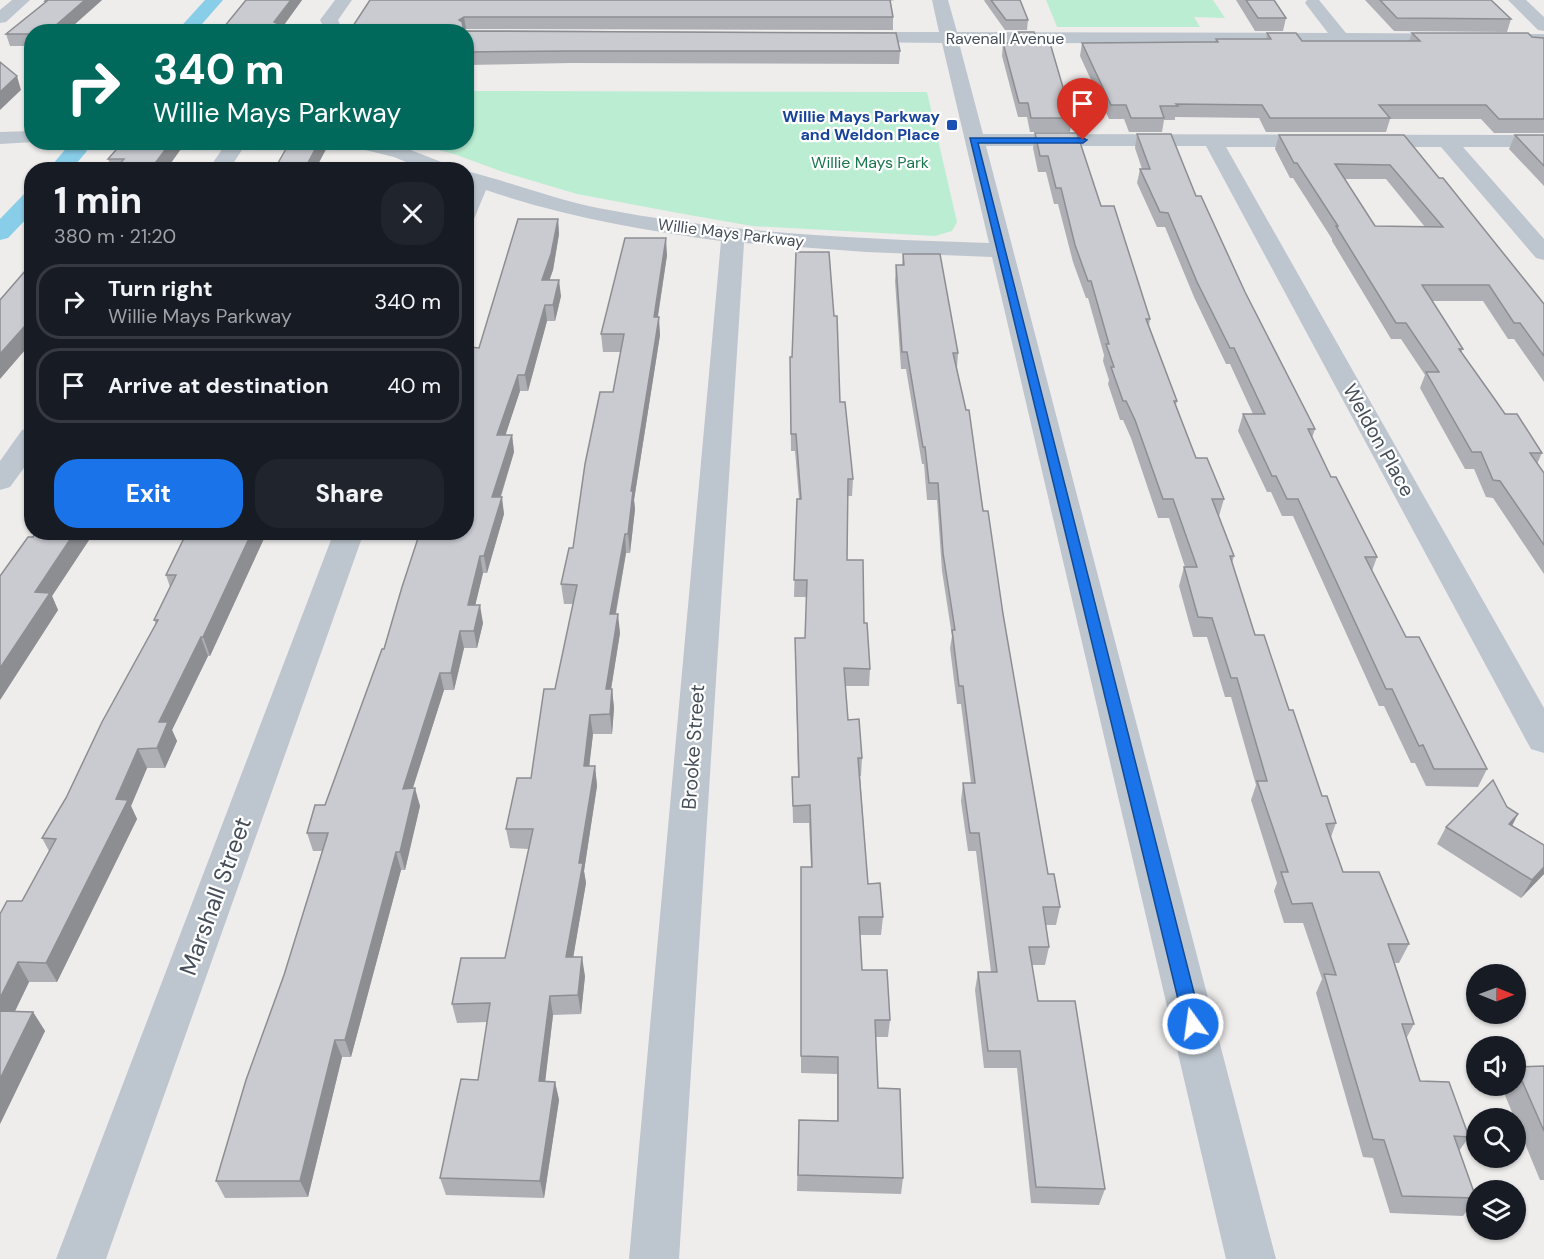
<!DOCTYPE html>
<meta charset="utf-8">
<style>
:root{--surface:#171b24;--page:#20242c;--text:#f1f3f6;--muted:#9ea1a6;--line:#363941;--accent:#1a73e8}
body{margin:0;font-family:"DM Sans",sans-serif;background:var(--page);color:var(--text);height:100vh;display:flex;flex-direction:column;font-size:22px;white-space:nowrap}
*{box-sizing:border-box;margin:0}
p{font-size:20px;color:var(--muted)}
.icon{flex:none;width:33px;height:33px;fill:none;stroke:currentColor;stroke-width:2;stroke-linecap:round;stroke-linejoin:round}
.map{position:relative;flex:1;overflow:hidden}
.details{position:absolute;left:24px;top:162px;width:450px;height:378px;display:flex;flex-direction:column;background:var(--surface);border-radius:24px;box-shadow:0 2px 4px #0004}
.details>*{flex:none}
.banner{position:absolute;left:24px;top:24px;width:450px;height:126px;border-radius:24px;box-shadow:0 2px 4px #0004;background:#00695c;color:#fff;overflow:hidden}
.needle{width:39px;rotate:91deg}
.controls{position:absolute;left:1466px;top:964px;display:grid;gap:12px}
.controls a{display:grid;place-items:center;width:60px;height:60px;border-radius:50%;background:var(--surface);box-shadow:0 2px 4px #0004;font-size:30px}
.pin{position:absolute;display:grid;place-items:center;width:51px;height:51px;color:#fff;margin:-62px -26px;border-radius:50% 50% 50% 0;rotate:-45deg;box-shadow:0 0 6px #0007}
.pin .icon{rotate:45deg}
.me{position:absolute;width:66px;margin:-33px;rotate:346deg;stroke-linejoin:round;filter:drop-shadow(0 0 4px #0008)}
.turn{display:flex;align-items:center;gap:21px;height:126px;padding:0 30px;font-size:27px}
.turn .icon{width:78px;height:78px;stroke-width:2.5}
.turn b{display:block;font-size:42px;line-height:51px}
.round{display:grid;place-items:center;flex:none;width:63px;height:63px;border-radius:24px;background:var(--page)}
.overview{display:flex;align-items:center;justify-content:space-between;height:102px;padding:0 30px}
h1{font-size:36px;font-weight:800;line-height:45px}
.primary-button{display:flex;gap:12px;margin-top:auto;padding:12px 30px}
.primary-button a{flex:1;height:69px;border-radius:24px;background:var(--accent);color:#fff;font-size:24px;font-weight:800;line-height:69px;text-align:center}
.primary-button a+a{background:var(--page);color:var(--text)}
ul{padding:0;list-style:none}
li{display:flex;align-items:center;gap:18px;height:75px;margin:0 12px 9px;padding:0 18px;border:3px solid var(--line);border-radius:24px}
li div{flex:1}
li b{display:block;font-size:22px}
li em{font-style:normal}
.map>svg:first-child{display:block}
.green{fill:#bbedd2}
.lines{fill:none;stroke-linecap:round;stroke-linejoin:round}
.canal{fill:#89cee8;fill-rule:evenodd}
.minor{fill:#bdc6ce;fill-rule:evenodd}
.wall{fill:#adafb4;fill-rule:evenodd}
.shaded-wall{fill:#8d8e92}
.building{fill:#c9cbd1;stroke:#8d8e92;stroke-width:1.5;fill-rule:evenodd}
.route{fill:#1a73e8;stroke:#114b97;stroke-width:1.5}
.transit-dot{fill:#1a4fb4;stroke:#fff;stroke-width:2}
.labels{text-anchor:middle;dominant-baseline:central;stroke-width:4.5;stroke-linejoin:round;paint-order:stroke}
.far-street-label{font-size:16px;fill:#454e59;stroke:#fff}
.far-transit-label{font-size:16px;font-weight:bold;fill:#164399;stroke:#fff;text-anchor:end}
.far-park-label{font-size:16px;fill:#19774f;stroke:#fff}
.street-label{font-size:20px;fill:#454e59;stroke:#fff}
.near-street-label{font-size:24px;fill:#454e59;stroke:#fff}
</style>
<div class="map">
<svg width="1544" height="1259" viewBox="0 0 1544 1259">
<rect width="100%" height="100%" fill="#efecec"/>
<g class="green">
<polygon points="1046,0 1213,0 1225,18 1194,17 1200,27 1057,27"/>
<polygon points="467,91 927,92 957,222 952,231 935,236 752,226 678,213 577,194 503,172 454,154 410,143 466,142"/>
</g>
<g class="lines">
<g class="canal">
<polygon points="205,0 223,0 195,32 176,32"/>
<polygon points="76,145 84,146 87,151 71,170 48,170 68,146"/>
<polygon points="32,192 32,213 8,238 0,240 0,219 24,194"/>
</g>
<g class="minor">
<polygon points="12,0 30,0 6,22 0,23 0,10"/>
<polygon points="335,0 352,0 338,20 341,27 348,32 326,32 320,20"/>
<path d="M932 0H948L957 32 1328 33 1305 3 1307 0H1319L1346 33 1544 34V44L959 43 983 134 1544 135V147H1463L1544 239V260L1536 258 1441 147H1226L1544 708V753L1531 749 1526 740 1206 146H986L1276 1259H1226L992 257 866 252 744 243 679 1259H629L721 241C641 230 562 216 486 190L474 219 466 221V171C511 182 553 199 598 208 727 233 857 239 989 243L942 43 853 42 847 41 844 37 847 33 853 32H939Z"/>
<polygon points="1508,0 1526,0 1544,17 1544,31 1538,30"/>
<polygon points="32,131 32,142 34,142 0,144 0,132"/>
<polygon points="227,142 247,142 229,170 208,170"/>
<polygon points="346,142 383,142 408,149 452,166 455,170 425,170 394,157 349,146"/>
<polygon points="32,428 32,457 10,487 0,490 0,461 22,430"/>
<polygon points="334,532 364,532 106,1259 56,1259"/>
</g>
</g>
<g class="wall">
<polygon points="46,0 102,0 66,32 32,32 32,46 10,46 6,34 45,3 45,1"/>
<polygon points="246,0 302,0 283,26 297,32 226,32 224,27"/>
<polygon points="370,0 895,0 890,1 893,17 893,30 466,29 464,30 896,33 900,51 899,64 571,63 466,65 466,32 349,32"/>
<polygon points="984,0 1020,0 1028,20 1027,30 1005,30 985,2"/>
<polygon points="1236,0 1274,0 1286,18 1283,31 1255,31"/>
<polygon points="1365,0 1491,0 1511,19 1507,32 1394,31"/>
<polygon points="1018,32 1037,43 1072,118 1070,132 1030,132 1027,117 1018,117 1002,56 1003,43 1017,43"/>
<polygon points="1267,33 1302,41 1409,41 1412,33 1544,38 1544,133 1494,133 1481,119 1390,119 1386,132 1266,132 1259,118 1175,117 1175,120 1164,120 1162,132 1129,132 1124,119 1109,119 1080,56 1082,43 1202,42 1215,42 1216,39 1266,39"/>
<polygon points="1035,133 1101,206 1150,319 1149,325 1177,401 1176,405 1196,458 1224,499 1219,516 1234,556 1232,563 1255,635 1289,710 1322,796 1336,823 1331,837 1343,872 1409,944 1399,963 1395,963 1414,1024 1406,1039 1420,1081 1469,1137 1459,1151 1476,1198 1463,1216 1390,1213 1373,1158 1363,1157 1316,993 1322,979 1303,923 1284,923 1274,891 1277,883 1251,800 1256,785 1231,697 1225,697 1207,637 1193,637 1179,586 1184,567 1185,567 1169,518 1158,518 1131,438 1123,420 1120,420 1108,384 1109,380 1103,361 1104,355 1088,298 1086,298 1073,262 1058,204 1054,204 1046,172 1038,172 1033,148"/>
<polygon points="1137,134 1196,196 1315,429 1312,438 1331,477 1377,557 1372,571 1406,637 1487,769 1478,787 1426,786 1415,763 1411,763 1384,706 1379,706 1293,516 1282,516 1271,492 1267,492 1238,431 1243,414 1253,414 1230,364 1226,364 1194,297 1165,227 1157,227 1137,183 1140,169 1142,169 1135,148"/>
<path d="M1279 135H1404L1544 304V382L1514 339H1508L1483 301H1432L1463 349 1461 352 1505 414 1542 453 1537 464 1544 473V574L1493 498 1486 497 1474 469H1465L1420 388 1425 375 1401 339H1391L1332 241V239L1293 178H1290L1275 149ZM1344 179H1386L1425 227 1375 226Z"/>
<polygon points="1515,135 1544,135 1544,186 1509,149"/>
<polygon points="123,142 166,170 112,170 108,159"/>
<polygon points="558,219 559,234 553,270 549,280 561,296 555,321 547,321 528,391 520,391 505,435 512,435 514,452 501,497 504,514 487,573 483,573 475,605 483,623 477,648 464,648 454,690 444,690 413,788 420,806 405,870 401,870 351,1057 342,1057 308,1197 225,1198 216,1181 284,975 322,851 313,851 307,833 325,805 384,649 466,532 479,348"/>
<polygon points="903,254 958,353 957,368 1003,614 1048,874 1060,907 1056,925 1046,925 1049,947 1045,965 1032,965 1038,1001 1105,1189 1099,1205 1031,1203 1017,1068 984,1068 975,990 978,972 991,972 976,851 968,851 961,801 963,783 971,783 961,704 957,704 950,648 952,636 942,571 937,500 927,500 924,464 922,464 906,369 901,369 895,281 896,265 902,265"/>
<polygon points="667,255 658,317 660,335 634,500 635,509 630,553 626,553 616,614 620,633 611,689 612,689 614,708 612,734 593,734 589,766 595,766 597,786 584,871 586,883 573,957 585,976 581,1014 553,1015 545,1081 555,1082 559,1100 544,1198 446,1195 440,1178 478,1080 487,1022 457,1023 452,1004 505,958 529,849 510,848 506,829 531,778 555,689 573,604 564,604 561,584 573,548 613,392 621,352 603,352 601,334"/>
<polygon points="790,373 840,402 853,479 852,496 848,496 847,560 864,623 870,669 869,686 845,686 848,720 862,758 861,776 860,776 868,884 883,917 881,935 860,935 862,970 890,1020 888,1037 876,1037 878,1088 903,1178 901,1194 797,1191 799,1120 837,1121 837,1074 801,1073 801,885 811,867 809,823 793,823 792,777 798,777 795,638 805,638 807,597 794,597 797,499 799,499 795,451 791,451"/>
<polygon points="36,532 105,532 103,537 91,537 52,596 58,610 0,700 33,537"/>
<polygon points="184,532 267,532 210,656 208,656 172,730 177,741 165,768 147,768 131,806 137,819 57,982 29,982 15,1011 33,1012 45,1031 0,1124 22,901 49,851 42,838 66,798 156,624 154,620 170,587 166,575 185,536"/>
<polygon points="1512,825 1544,874 1521,898 1437,844 1446,827"/>
<polygon points="1544,1066 1544,1180 1540,1180 1502,1088 1503,1086 1515,1086 1515,1068 1516,1067"/>
</g>
<g class="shaded-wall">
<polygon points="85,0 102,0 66,32 48,32"/>
<polygon points="291,0 302,0 279,32 274,22"/>
<polygon points="464,17 466,29 462,32 459,20"/>
<polygon points="17,76 21,90 0,110 0,92"/>
<polygon points="171,142 186,142 166,170 150,170"/>
<polygon points="319,142 330,142 315,170 304,170"/>
<polygon points="558,219 559,234 553,270 544,296 542,280"/>
<polygon points="666,238 667,255 655,334 654,317"/>
<polygon points="559,280 561,296 555,321 553,305"/>
<polygon points="545,305 547,321 528,391 525,375"/>
<polygon points="659,317 660,335 634,500 635,509 630,553 628,534 631,491"/>
<polygon points="32,318 32,342 0,379 0,354"/>
<polygon points="518,375 520,391 500,452 497,435"/>
<polygon points="512,435 514,452 495,514 492,497"/>
<polygon points="502,497 504,514 487,573 484,556"/>
<polygon points="75,532 89,532 91,537 52,596 58,610 0,700 0,668 35,592"/>
<polygon points="252,532 267,532 210,656 203,637"/>
<polygon points="625,534 626,553 612,633 610,614"/>
<polygon points="480,556 483,573 471,623 468,605"/>
<polygon points="480,605 483,623 477,648 474,631"/>
<polygon points="618,614 620,633 608,708 606,689"/>
<polygon points="460,631 464,648 454,690 451,673"/>
<polygon points="201,637 208,656 172,730 177,741 165,768 157,748 159,722"/>
<polygon points="440,673 444,690 407,806 403,789"/>
<polygon points="612,689 614,708 612,734 610,714"/>
<polygon points="590,715 593,734 587,786 584,766"/>
<polygon points="138,749 147,768 131,806 137,819 57,982 46,963"/>
<polygon points="595,766 597,786 584,871 586,883 570,976 566,957 579,863"/>
<polygon points="415,788 420,806 405,870 400,852"/>
<polygon points="1518,814 1509,832 1509,824"/>
<polygon points="396,852 401,870 351,1057 345,1040"/>
<polygon points="1544,867 1544,874 1521,898 1532,880"/>
<polygon points="582,957 585,976 581,1014 578,995"/>
<polygon points="18,962 29,982 6,1030 0,1021 0,998"/>
<polygon points="550,996 553,1015 543,1100 539,1081"/>
<polygon points="33,1012 45,1031 0,1124 0,1079"/>
<polygon points="335,1040 342,1057 308,1197 300,1181"/>
<polygon points="555,1082 559,1100 544,1198 540,1181"/>
</g>
<g class="building">
<polygon points="46,0 85,0 48,32 32,32 32,34 6,34 47,1 45,1"/>
<polygon points="246,0 291,0 274,22 297,32 235,32 224,27"/>
<polygon points="370,0 890,0 893,17 464,17 459,20 462,22 464,31 896,33 900,51 570,51 466,52 466,32 349,32"/>
<polygon points="991,0 1020,0 1028,20 1006,20"/>
<polygon points="1246,0 1274,0 1286,18 1258,18"/>
<polygon points="1380,0 1491,0 1511,19 1397,18"/>
<polygon points="1018,32 1034,32 1037,43 1050,43 1072,118 1031,118 1028,103 1019,103 1003,43 1026,43"/>
<polygon points="1267,33 1296,33 1302,41 1420,41 1412,33 1528,33 1532,37 1544,38 1544,119 1499,119 1486,105 1379,105 1390,118 1270,118 1262,105 1176,104 1178,106 1160,106 1164,118 1131,118 1126,105 1111,105 1082,43 1202,42 1218,42 1216,39 1271,39"/>
<polygon points="0,62 17,76 0,92"/>
<polygon points="1035,133 1077,133 1101,206 1114,206 1150,319 1146,319 1177,401 1174,401 1196,458 1207,458 1224,499 1212,499 1234,556 1230,556 1255,635 1264,635 1289,710 1293,710 1322,796 1327,796 1336,823 1326,824 1343,872 1379,872 1409,944 1388,944 1414,1024 1402,1024 1420,1081 1449,1082 1469,1137 1454,1136 1476,1198 1402,1196 1384,1140 1373,1139 1324,974 1336,975 1312,903 1292,904 1281,872 1288,872 1257,781 1267,781 1237,678 1231,678 1212,618 1198,617 1184,567 1197,567 1173,499 1163,499 1135,420 1126,401 1123,401 1111,367 1114,367 1106,344 1109,344 1091,281 1088,281 1075,245 1061,188 1056,188 1048,156 1040,156"/>
<polygon points="1137,134 1171,134 1196,196 1201,196 1245,292 1315,429 1308,429 1331,477 1336,477 1377,557 1365,557 1406,637 1419,637 1487,769 1434,769 1423,745 1419,746 1392,689 1386,689 1298,499 1287,499 1276,476 1272,476 1243,414 1265,414 1234,348 1230,348 1197,282 1168,213 1160,212 1140,169 1150,169"/>
<path d="M1279 135H1404L1439 178H1443L1544 304V356L1520 323H1514L1489 285H1422L1463 349H1459L1496 401 1505 414H1517L1542 453H1530L1544 473V545L1500 481 1493 480 1481 452H1472L1426 372H1439L1406 323H1396L1336 226H1338L1297 163H1294ZM1335 164 1390 165 1443 227 1375 226Z"/>
<polygon points="1515,135 1544,135 1544,166"/>
<polygon points="123,142 171,142 150,170 114,170 124,159 108,159"/>
<polygon points="290,142 319,142 304,170 274,170"/>
<polygon points="385,168 414,169 384,170"/>
<polygon points="518,219 558,219 551,254 542,280 559,280 553,305 545,305 525,375 518,375 497,435 512,435 492,497 502,497 484,556 480,556 468,605 480,605 474,631 460,631 451,673 440,673 403,789 415,788 400,852 396,852 345,1040 335,1040 300,1181 216,1181 246,1080 284,975 328,833 307,833 315,805 325,805 382,649 384,649 402,587 420,532 466,532 466,358 470,347 479,348"/>
<polygon points="625,238 666,238 654,317 659,317 631,491 633,491 628,534 625,534 610,614 618,614 606,689 612,689 610,714 590,715 584,766 595,766 579,863 583,863 566,957 582,957 578,995 550,996 539,1081 555,1082 540,1181 440,1178 461,1079 478,1080 490,1003 452,1004 461,958 505,958 533,829 506,829 517,778 531,778 544,689 555,689 577,585 561,584 569,548 573,548 585,464 600,392 613,392 624,334 601,334"/>
<polygon points="796,252 829,252 834,316 837,316 840,402 845,402 853,479 848,479 847,560 863,560 864,623 867,623 870,669 844,668 848,720 859,719 862,758 858,758 868,884 880,883 883,917 859,917 862,970 887,970 890,1020 875,1020 878,1088 900,1089 903,1178 798,1175 799,1120 838,1121 838,1057 801,1056 801,867 812,867 810,805 793,806 792,777 799,777 795,638 805,638 807,580 794,580 797,499 801,499 796,434 791,434 790,357 792,357"/>
<polygon points="903,254 940,254 958,353 953,353 966,410 969,410 983,511 988,511 1003,614 1048,874 1054,874 1060,907 1043,907 1049,947 1029,947 1038,1001 1075,1001 1105,1189 1036,1187 1020,1051 988,1051 978,972 997,972 979,833 970,833 963,783 975,783 963,686 959,686 952,630 955,630 943,553 938,483 929,483 925,447 923,447 907,352 902,352 896,265 904,265"/>
<polygon points="32,263 32,318 0,354 0,300"/>
<polygon points="36,532 75,532 35,592 50,593 0,668 0,576 28,537 33,537"/>
<polygon points="187,532 252,532 203,637 201,637 159,722 168,722 157,748 138,749 116,799 128,800 46,963 18,962 0,998 0,914 7,901 22,901 56,839 42,838 66,798 102,722 158,620 154,620 176,575 166,575"/>
<polygon points="1493,780 1507,807 1518,814 1509,824 1544,845 1544,867 1532,880 1446,827"/>
<polygon points="0,1011 33,1012 0,1079"/>
<polygon points="1544,1066 1544,1131 1516,1067"/>
</g>
<polygon class="route" points="970,138 1083,138 1087,140 1083,143 978,143 1202,1024 1199,1030 1193,1032 1186,1030 1184,1024"/>
<rect class="transit-dot" x="946" y="119" width="12" height="12" rx="3"/>
<g class="labels">
<g class="far-street-label">
<text x="1005" y="38">Ravenall Avenue</text>
<text transform="translate(731 233) rotate(7)">Willie Mays Parkway</text>
</g>
<g class="far-transit-label">
<text x="940" y="116">Willie Mays Parkway<tspan x="940" dy="18">and Weldon Place</tspan></text>
</g>
<g class="far-park-label">
<text x="870" y="162">Willie Mays Park</text>
</g>
<g class="street-label">
<text transform="translate(1379 440) rotate(61)">Weldon Place</text>
<text transform="translate(693 747) rotate(-86)">Brooke Street</text>
</g>
<g class="near-street-label">
<text transform="translate(215 896) rotate(-70)">Marshall Street</text>
</g>
</g>
</svg>
<div class="controls">
<a><svg class="needle" viewBox="-14 -14 28 28"><path d="M0-13l5 13h-10z" fill="#e53935"/><path d="M0 13l5-13h-10z" fill="#9ea1a6"/></svg></a>
<a><svg class="icon" aria-label="sound" viewBox="0 0 24 24"><path d="M4 9h4l5-4v14l-5-4H4zM17 9q2 3 0 6"/></svg></a>
<a><svg class="icon" aria-label="search" viewBox="0 0 24 24"><circle cx="10" cy="10" r="6"/><path d="M15 15l6 6"/></svg></a>
<a><svg class="icon" aria-label="layers" viewBox="0 0 24 24"><path d="M12 4l9 5-9 5-9-5zM3 14l9 5 9-5"/></svg></a>
</div>
<div class="pin" style="left:1083px;top:140px;background:#d93025"><svg class="icon" aria-label="arrive" viewBox="0 0 24 24"><path d="M6 21V4h12l-3 4 3 4H6"/></svg></div>
<svg class="me" style="left:1193px;top:1024px" viewBox="-20 -20 40 40"><circle r="17" fill="#1a73e8" stroke="#fff" stroke-width="3"/><path d="M0-11L8 9 0 5-8 9z" fill="#fff"/></svg>
<div class="banner">
<div class="turn"><svg class="icon" aria-label="right" viewBox="0 0 24 24"><path d="M7 20v-9h11M14 6l5 5-5 5"/></svg><div><b>340 m</b>Willie Mays Parkway</div></div>
</div>
<section class="details">
<div class="overview"><div><h1>1 min</h1><p>380 m · 21:20</p></div><a class="round"><svg class="icon" aria-label="close" viewBox="0 0 24 24"><path d="M6 6l12 12M18 6L6 18"/></svg></a></div>
<ul>
<li><svg class="icon" aria-label="right" viewBox="0 0 24 24"><path d="M7 20v-9h11M14 6l5 5-5 5"/></svg><div><b>Turn right</b><p>Willie Mays Parkway</p></div><em>340 m</em></li>
<li><svg class="icon" aria-label="arrive" viewBox="0 0 24 24"><path d="M6 21V4h12l-3 4 3 4H6"/></svg><div><b>Arrive at destination</b></div><em>40 m</em></li>
</ul>
<div class="primary-button"><a>Exit</a><a>Share</a></div>
</section>
</div>
